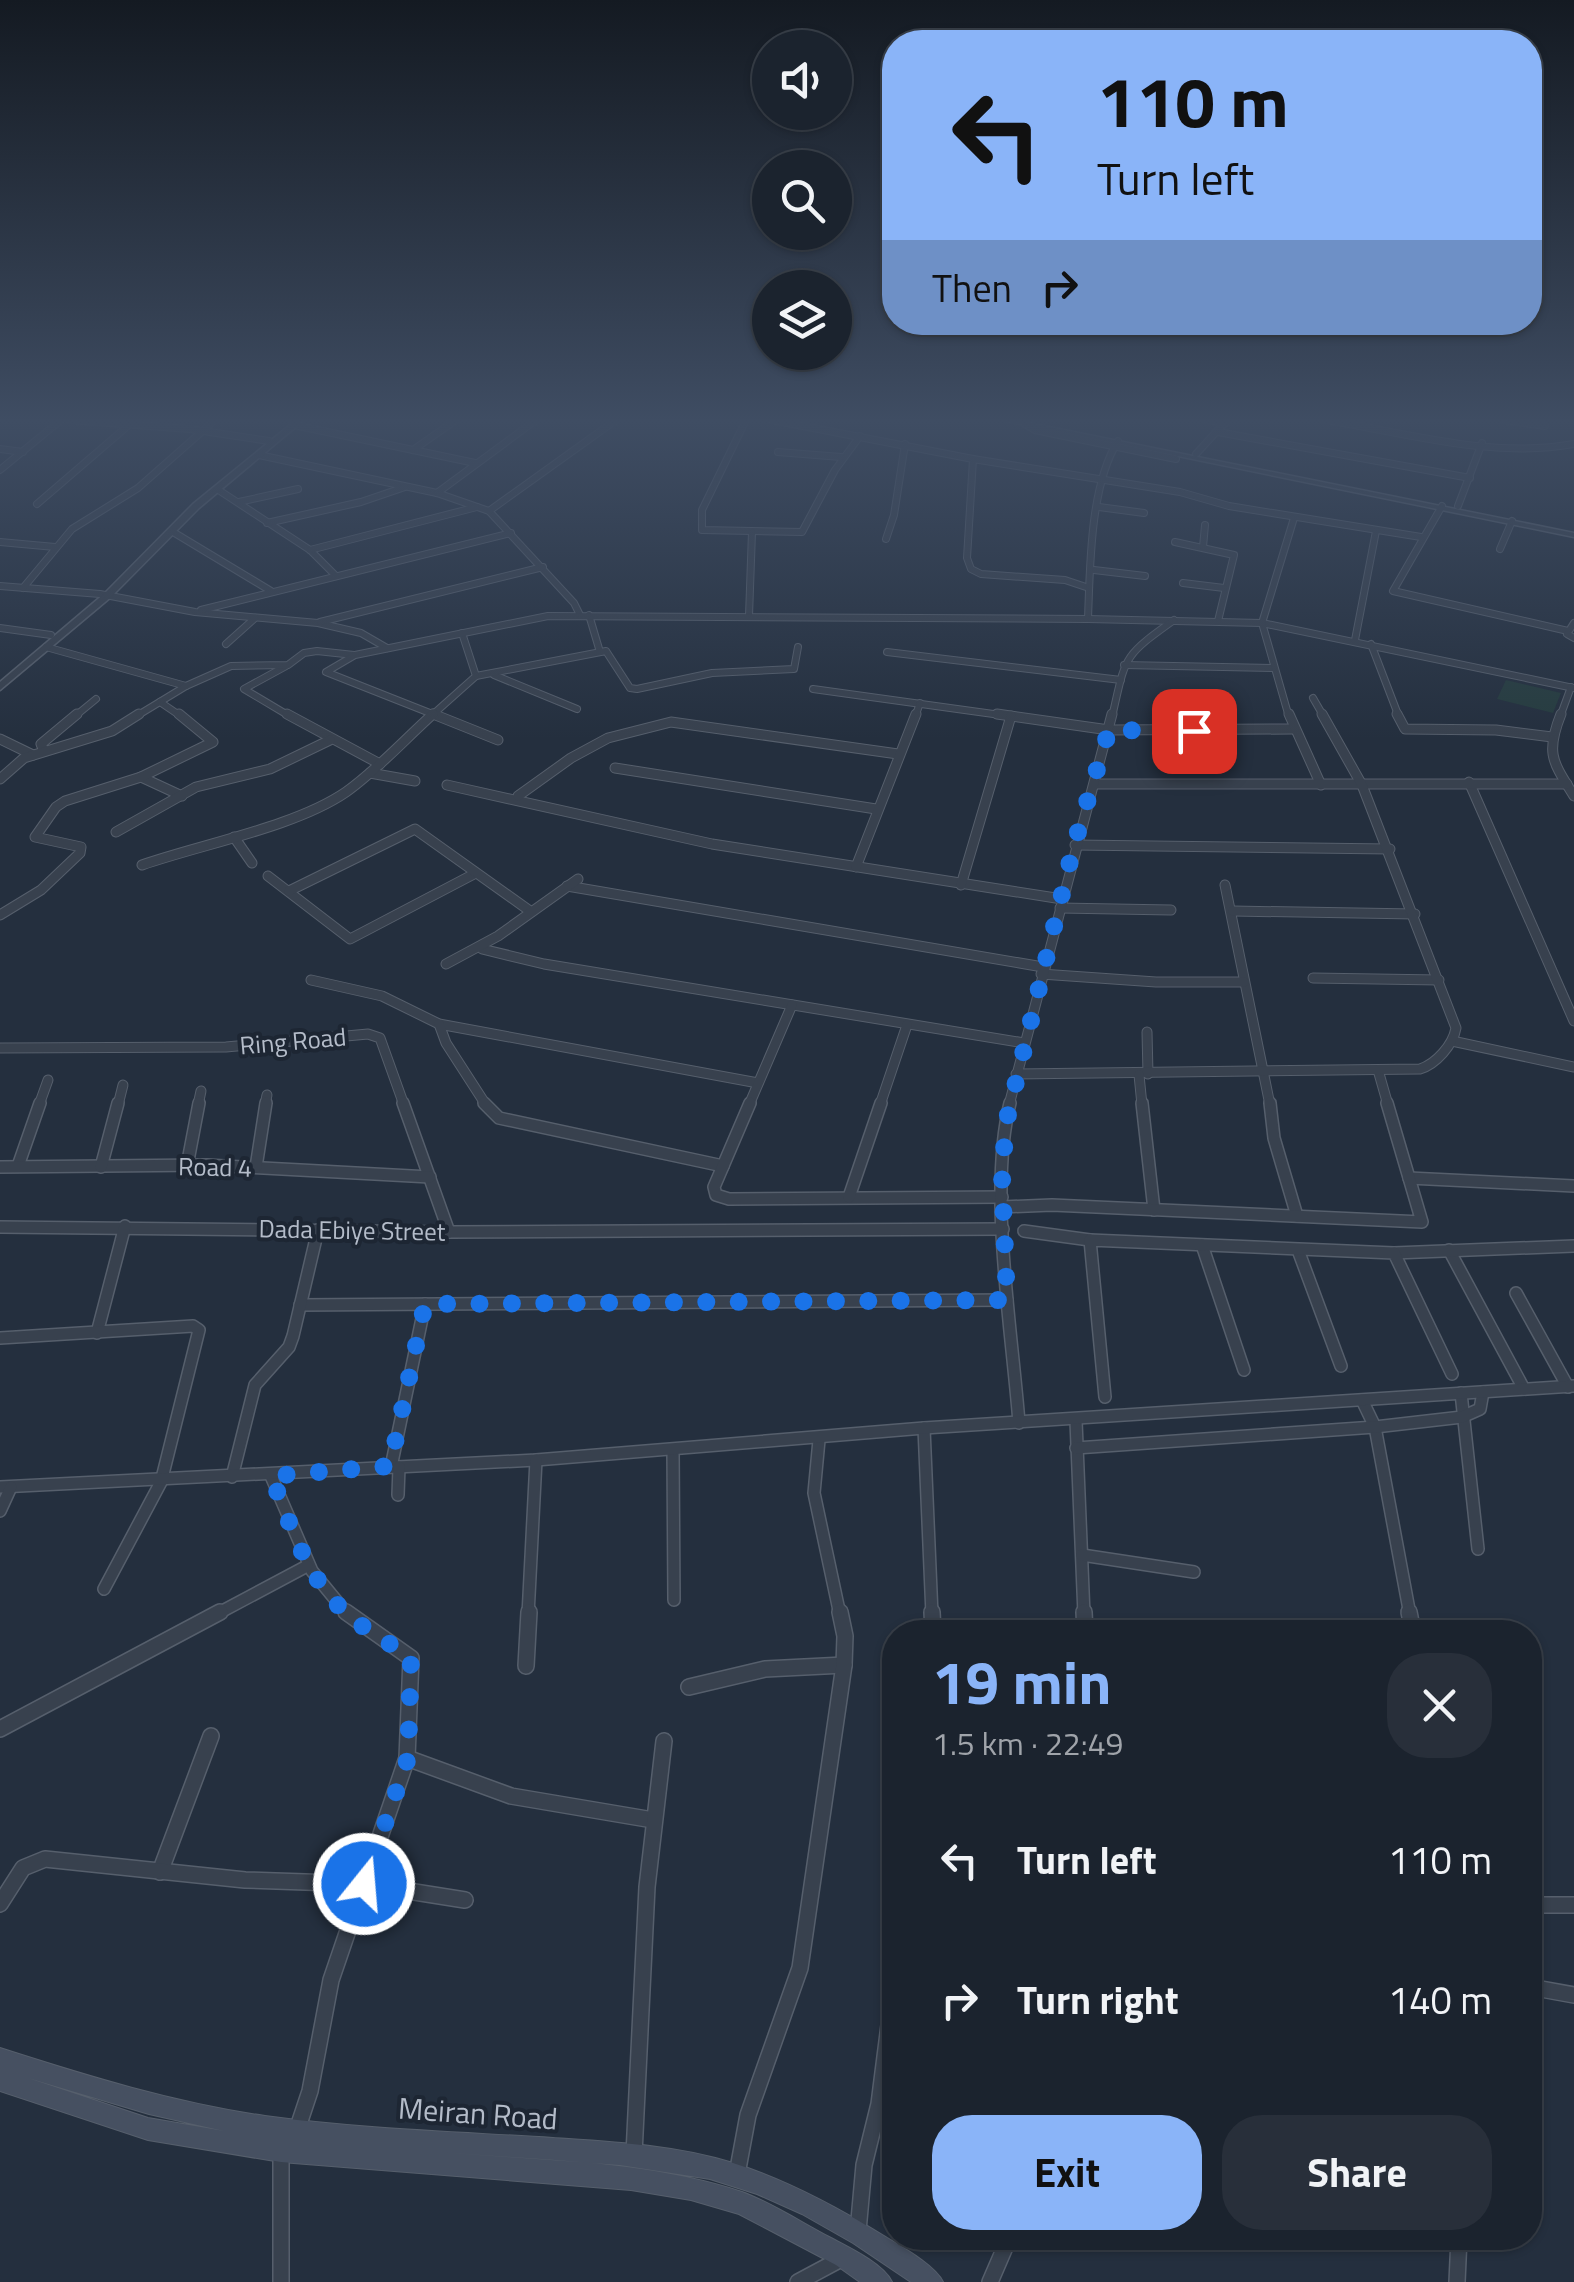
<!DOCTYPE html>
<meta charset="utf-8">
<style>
:root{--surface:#1b232e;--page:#282f3a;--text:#f1f3f6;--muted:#a0a4aa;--line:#39404a;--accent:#8ab4f8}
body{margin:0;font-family:"Titillium Web",sans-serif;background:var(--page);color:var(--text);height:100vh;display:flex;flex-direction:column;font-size:38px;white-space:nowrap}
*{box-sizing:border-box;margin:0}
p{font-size:32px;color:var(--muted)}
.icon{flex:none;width:55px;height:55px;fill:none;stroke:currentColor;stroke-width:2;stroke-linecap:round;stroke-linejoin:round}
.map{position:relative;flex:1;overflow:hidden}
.details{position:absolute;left:882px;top:1620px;width:660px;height:630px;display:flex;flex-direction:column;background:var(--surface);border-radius:40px;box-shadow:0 2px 8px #0004,0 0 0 2px var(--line)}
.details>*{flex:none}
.banner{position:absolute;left:882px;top:30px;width:660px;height:305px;border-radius:40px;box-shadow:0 2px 8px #0004,0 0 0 2px var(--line);background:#8ab4f8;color:#111;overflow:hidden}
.tools{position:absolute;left:752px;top:30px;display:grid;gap:20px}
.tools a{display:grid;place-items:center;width:100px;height:100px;border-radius:50%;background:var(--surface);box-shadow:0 2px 8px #0004,0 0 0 2px var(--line);font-size:50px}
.pin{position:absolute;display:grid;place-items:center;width:85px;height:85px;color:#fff;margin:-42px;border-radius:20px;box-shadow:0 5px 15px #0006}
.me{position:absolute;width:110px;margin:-55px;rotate:17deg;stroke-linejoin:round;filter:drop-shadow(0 0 8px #0008)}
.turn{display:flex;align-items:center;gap:35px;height:210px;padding:0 50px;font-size:45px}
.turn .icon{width:130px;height:130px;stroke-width:2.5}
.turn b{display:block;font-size:70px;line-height:85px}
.then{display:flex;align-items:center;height:95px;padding:0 50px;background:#0003;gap:20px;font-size:38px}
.round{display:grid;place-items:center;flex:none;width:105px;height:105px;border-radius:40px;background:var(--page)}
.headline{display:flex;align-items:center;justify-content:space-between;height:170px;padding:0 50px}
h1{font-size:60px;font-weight:700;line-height:75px;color:var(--accent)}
.cta{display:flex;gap:20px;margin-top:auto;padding:20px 50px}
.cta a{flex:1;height:115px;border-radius:40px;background:var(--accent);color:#111;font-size:40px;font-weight:700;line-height:115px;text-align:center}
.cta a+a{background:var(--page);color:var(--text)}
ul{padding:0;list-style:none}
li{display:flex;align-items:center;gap:30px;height:140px;padding:0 50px}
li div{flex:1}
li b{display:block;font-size:38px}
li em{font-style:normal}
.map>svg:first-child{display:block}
.green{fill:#263c3f}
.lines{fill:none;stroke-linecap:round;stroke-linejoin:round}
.minor-far3-casing{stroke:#565f6c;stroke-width:8}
.minor-far2-casing{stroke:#565f6c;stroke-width:11}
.minor-far1-casing{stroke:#565f6c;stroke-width:14}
.minor-casing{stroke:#565f6c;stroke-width:18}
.tertiary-casing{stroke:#565f6c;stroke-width:3}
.secondary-casing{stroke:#565f6c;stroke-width:2}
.minor-far3{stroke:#38414e;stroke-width:6}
.minor-far2{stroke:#38414e;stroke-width:9}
.minor-far1{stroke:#38414e;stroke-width:11}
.minor{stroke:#38414e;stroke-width:15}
.tertiary{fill:#38414e;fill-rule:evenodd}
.secondary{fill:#465061;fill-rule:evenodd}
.route{stroke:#1a73e8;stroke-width:18;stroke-dasharray:0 32.4}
.labels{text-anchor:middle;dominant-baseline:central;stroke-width:8;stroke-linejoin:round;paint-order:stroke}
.street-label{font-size:25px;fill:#b4bcc9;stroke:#1d2633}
.near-street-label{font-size:30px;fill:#b4bcc9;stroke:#1d2633}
</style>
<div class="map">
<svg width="1574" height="2282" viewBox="0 0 1574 2282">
<rect width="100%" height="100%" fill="#242f3e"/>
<polygon class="green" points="1506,680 1561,693 1553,713 1497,699"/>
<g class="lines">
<defs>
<g id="minor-far3">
<polyline points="70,420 190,429 269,441"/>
<polyline points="746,420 702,510 702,530 802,532 835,470 860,436"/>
<polyline points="772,420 973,459 1180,492 1229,506 1421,537"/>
<polyline points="1207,420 1226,423"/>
<path d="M1326 420C1406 433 1493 459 1574 444"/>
<polyline points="1505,420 1545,426"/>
<polyline points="1025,424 1035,430 1176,459"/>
<polyline points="294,425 475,463"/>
<polyline points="1218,432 1470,478"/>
<polyline points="0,449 23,452"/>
<polyline points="413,450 456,420"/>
<polyline points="778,452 841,457"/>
<polyline points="1196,454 1227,420"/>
<polyline points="259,455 437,493 489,511 574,603 580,615"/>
<polyline points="973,459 967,558 971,569 981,574 1065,580 1089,588"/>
<polyline points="0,470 61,420"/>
<polyline points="217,489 310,550 336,576"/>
<polyline points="437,493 536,420"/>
<polyline points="239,502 298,489"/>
<polyline points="37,504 130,424"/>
<polyline points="1442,506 1393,591 1568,631"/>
<polyline points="1458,506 1482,443"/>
<polyline points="1099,507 1144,513"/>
<polyline points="489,511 616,420"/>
<polyline points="267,523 361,502 405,487"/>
<polyline points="173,532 271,591"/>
<polyline points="886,539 894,515 905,444"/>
<polyline points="0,542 55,547"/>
<polyline points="1175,542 1234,555 1218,621"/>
<polyline points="1203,547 1205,525"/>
<polyline points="1500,549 1512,521"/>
<polyline points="310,550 477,507"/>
<polyline points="1094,570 1145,576"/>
<polyline points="1183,583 1224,588"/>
<polyline points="0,586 100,594 195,612 318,623 361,633 387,648"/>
<polyline points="23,588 72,529 138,488 215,420"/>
<polyline points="201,610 511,533"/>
<polyline points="589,615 600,652"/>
<polyline points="749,616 752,532"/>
<path d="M1088 619C1090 567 1090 485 1118 441"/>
<polyline points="320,622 543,567"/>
<polyline points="1574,623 1567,634 1574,638"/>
<polyline points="0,628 51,635"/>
<polyline points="1355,640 1376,531"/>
<polyline points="226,644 255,618"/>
<polyline points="1371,644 1399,717"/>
<polyline points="46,647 186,686"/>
<polyline points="887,652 1121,680"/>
<polyline points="1124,665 1273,668"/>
<polyline points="286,666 244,689 291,717"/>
<polyline points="494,675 577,709"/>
<polyline points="476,676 606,651 630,688 637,689 712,673 794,669 798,647"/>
<polyline points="813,689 1015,717"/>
<polyline points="1313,698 1324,717"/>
<polyline points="160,702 182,717"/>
<polyline points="74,717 96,699"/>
<polyline points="135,717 186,686 231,666 288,665 304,653 317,651 354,655"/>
<polyline points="430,717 476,676 462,633"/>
<polyline points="440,717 326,672 355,655 548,616 1088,619 1262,623 1574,688"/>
<polyline points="915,717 920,703"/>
<path d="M1112 717C1126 656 1122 657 1174 620"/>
<polyline points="1289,717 1262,623 1294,518"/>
<polyline points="1560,717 1571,687"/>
</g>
<g id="minor-far2">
<polyline points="287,714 380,764"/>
<polyline points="433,714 498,740"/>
<polyline points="997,714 1109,730 1293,729"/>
<polyline points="1289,714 1321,785"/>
<polyline points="1397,714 1405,729 1496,730 1552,737"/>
<path d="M1561 714C1545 754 1553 762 1574 796"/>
<polyline points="0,739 33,755"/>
<polyline points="44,751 41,744 77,714"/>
<polyline points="615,768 876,809"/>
<polyline points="370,773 415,781"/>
<polyline points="141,777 182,796"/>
<polyline points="0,779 24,758 112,731 139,714"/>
<polyline points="1469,782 1574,1021"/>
<polyline points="1096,784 1567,784"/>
<polyline points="447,785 712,844 1062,899"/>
<polyline points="518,796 571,758 608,738 671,722 898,754"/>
<polyline points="116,832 196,787 270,769 330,740"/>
<polyline points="234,837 252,863"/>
<polyline points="1075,845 1390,849"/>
<path d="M142 865C202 844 295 827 346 792 377 770 404 740 433 714"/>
<polyline points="856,867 916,714"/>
<polyline points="268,876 350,939 474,874"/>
<polyline points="961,885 1011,716"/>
<polyline points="1225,885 1270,1105"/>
<polyline points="567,886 1043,967"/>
<polyline points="289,891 415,829 530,911"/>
<polyline points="1060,908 1171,910"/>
<polyline points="1233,911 1415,914"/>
<polyline points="0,915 41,890 80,853 81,847 35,837 56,807 65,801 141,777 213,742 179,714"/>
<polyline points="482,949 544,964 1024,1043"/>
<polyline points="446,964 498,936 578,879"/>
<polyline points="1041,974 1156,982 1244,982"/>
<polyline points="1313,978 1439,980"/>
<polyline points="311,980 382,996 439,1024 758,1083"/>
<polyline points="439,1024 446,1043 486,1105"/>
<polyline points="1147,1032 1148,1074"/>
<polyline points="1452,1041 1574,1067"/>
<polyline points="0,1048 226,1047 368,1034 380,1038 404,1105"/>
<polyline points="1378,1070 1388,1105"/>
<path d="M1016 1074 1420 1069C1436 1064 1453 1045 1456 1028L1362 785 1322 714"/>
<polyline points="1139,1075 1142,1105"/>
<polyline points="39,1105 48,1080"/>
<polyline points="118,1105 123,1085"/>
<polyline points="198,1105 201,1091"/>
<polyline points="265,1105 267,1095"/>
<polyline points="749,1105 792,1005"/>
<polyline points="880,1105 907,1025"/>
<polyline points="1009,1105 1112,714"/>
</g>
<g id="minor-far1">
<polyline points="403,1103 449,1232"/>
<polyline points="484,1103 499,1118 723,1166"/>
<polyline points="750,1103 714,1187 716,1195 729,1199 1002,1197"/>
<path d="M1010 1103C988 1191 1012 1330 1019 1423"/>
<polyline points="1142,1103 1154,1210"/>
<polyline points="1270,1103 1274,1138 1297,1216"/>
<polyline points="18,1166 40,1103"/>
<polyline points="187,1166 199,1103"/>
<polyline points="0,1167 207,1165 430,1177"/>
<polyline points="101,1167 118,1103"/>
<polyline points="256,1167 266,1103"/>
<polyline points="1409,1178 1574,1186"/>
<polyline points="849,1197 881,1103"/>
<polyline points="1002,1207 1052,1205 1422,1222 1387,1103"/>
<polyline points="0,1227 449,1232 1003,1229"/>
<polyline points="1024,1231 1090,1240"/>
<polyline points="1202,1245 1244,1370"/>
<polyline points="1298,1250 1341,1366"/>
<polyline points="1449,1250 1524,1389"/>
<polyline points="1394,1253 1574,1246"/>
<polyline points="1516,1293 1568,1387"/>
<polyline points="300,1305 1007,1300"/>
<polyline points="97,1333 125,1226"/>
<polyline points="0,1338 193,1326 199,1330 161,1482 104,1589"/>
<polyline points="1461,1393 1478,1549"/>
<polyline points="1105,1397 1090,1240 1394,1253 1452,1374"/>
<polyline points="1362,1400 1375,1427 1410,1615"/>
<polyline points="1076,1421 1084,1615"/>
<polyline points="924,1428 932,1615"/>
<polyline points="819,1440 814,1493 840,1615"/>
<polyline points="1076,1448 1375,1427 1462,1417 1480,1409 1483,1392"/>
<polyline points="673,1450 674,1600"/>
<polyline points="391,1467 425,1304"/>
<polyline points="271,1476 312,1571 348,1615"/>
<polyline points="232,1477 255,1385 289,1347 293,1336 318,1230"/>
<polyline points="0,1487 536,1460 924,1428 1574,1386"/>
<polyline points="398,1495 399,1467"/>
<polyline points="0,1511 11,1487"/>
<polyline points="1082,1555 1194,1572"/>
<polyline points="215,1615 307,1566"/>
<polyline points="528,1615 536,1460"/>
</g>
<g id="minor">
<polyline points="932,1612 933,1632"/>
<polyline points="1084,1612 1085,1632"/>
<polyline points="1409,1612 1413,1632"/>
<polyline points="526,1666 529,1612"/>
<polyline points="689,1687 765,1669 844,1665"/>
<polyline points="0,1729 220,1612"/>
<polyline points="407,1758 511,1796 653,1820"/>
<polyline points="160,1872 211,1736"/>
<polyline points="0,1904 23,1868 45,1859 245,1880 364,1884 465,1900"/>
<polyline points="1530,1905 1574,1905"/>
<polyline points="1530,1987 1574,1995"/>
<polyline points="297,2130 310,2091 331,1980 407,1758 411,1658 346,1612"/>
<polyline points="281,2151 281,2282"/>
<polyline points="634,2154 647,1887 664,1741"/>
<polyline points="737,2174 748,2115 800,1968 844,1665 845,1636 840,1612"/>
<polyline points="858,2231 864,2165 879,2104 895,1978"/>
<polyline points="798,2282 841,2259"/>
<polyline points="990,2282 1009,2238"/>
<polyline points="1457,2282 1459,2238"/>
</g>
<g id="tertiary">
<polygon points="296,420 304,420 199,508 111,597 0,690 0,682 105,593 193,504"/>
<polygon points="1001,420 1015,420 1574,533 1574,537"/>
</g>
<path id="secondary" d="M0 2048C87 2076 175 2103 265 2116 360 2129 457 2132 553 2138 613 2142 675 2145 733 2163 787 2180 837 2207 884 2236 900 2246 935 2265 943 2282H911L853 2243 802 2214 757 2194 710 2179 620 2165 437 2152C538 2160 645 2160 742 2192 772 2203 802 2223 831 2238 848 2247 884 2264 892 2282H860L836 2265 739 2214 691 2200 631 2190 281 2162 148 2140 0 2091ZM28 2078 149 2114 224 2131 148 2118Z"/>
</defs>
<use href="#minor-far3" class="minor-far3-casing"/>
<use href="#minor-far2" class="minor-far2-casing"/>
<use href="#minor-far1" class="minor-far1-casing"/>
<use href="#minor" class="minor-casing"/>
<use href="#tertiary" class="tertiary-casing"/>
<use href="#secondary" class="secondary-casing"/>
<use href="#minor-far3" class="minor-far3"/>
<use href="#minor-far2" class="minor-far2"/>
<use href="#minor-far1" class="minor-far1"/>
<use href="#minor" class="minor"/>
<use href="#tertiary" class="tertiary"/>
<use href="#secondary" class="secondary"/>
</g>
<linearGradient id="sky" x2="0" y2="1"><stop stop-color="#141a22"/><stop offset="0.57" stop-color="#3f4d63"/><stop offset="1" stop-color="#3f4d63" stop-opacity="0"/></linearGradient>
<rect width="1574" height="739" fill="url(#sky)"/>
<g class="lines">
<path class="route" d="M364 1884 408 1758 411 1658C392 1644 370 1633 352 1618 307 1582 292 1527 271 1476L390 1466 425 1304 1007 1300 1002 1176 1006 1123 1074 845 1109 730 1194 731"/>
</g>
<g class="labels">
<g class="street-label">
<text transform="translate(293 1041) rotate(-5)">Ring Road</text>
<text transform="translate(215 1167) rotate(1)">Road 4</text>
<text transform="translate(352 1230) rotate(1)">Dada Ebiye Street</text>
</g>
<g class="near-street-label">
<text transform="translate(478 2113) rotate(4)">Meiran Road</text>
</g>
</g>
</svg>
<div class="tools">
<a><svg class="icon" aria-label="sound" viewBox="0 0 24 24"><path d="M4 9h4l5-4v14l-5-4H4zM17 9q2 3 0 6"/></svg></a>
<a><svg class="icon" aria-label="search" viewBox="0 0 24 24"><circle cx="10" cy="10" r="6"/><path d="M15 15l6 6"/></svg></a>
<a><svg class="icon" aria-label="layers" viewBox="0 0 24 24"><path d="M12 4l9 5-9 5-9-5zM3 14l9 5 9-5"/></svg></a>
</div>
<div class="pin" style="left:1194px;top:731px;background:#d93025"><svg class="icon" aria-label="arrive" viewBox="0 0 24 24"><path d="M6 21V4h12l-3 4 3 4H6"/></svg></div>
<svg class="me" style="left:364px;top:1884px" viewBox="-20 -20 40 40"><circle r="17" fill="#1a73e8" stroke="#fff" stroke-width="3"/><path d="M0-11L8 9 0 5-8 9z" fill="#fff"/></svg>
<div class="banner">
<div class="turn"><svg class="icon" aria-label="left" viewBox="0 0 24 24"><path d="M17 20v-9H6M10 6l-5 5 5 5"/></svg><div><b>110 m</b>Turn left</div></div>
<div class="then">Then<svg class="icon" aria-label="right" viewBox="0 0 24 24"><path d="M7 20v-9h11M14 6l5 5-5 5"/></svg></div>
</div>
<section class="details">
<div class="headline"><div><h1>19 min</h1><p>1.5 km · 22:49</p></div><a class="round"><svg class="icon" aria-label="close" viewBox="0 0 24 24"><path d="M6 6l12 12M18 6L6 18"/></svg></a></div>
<ul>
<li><svg class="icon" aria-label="left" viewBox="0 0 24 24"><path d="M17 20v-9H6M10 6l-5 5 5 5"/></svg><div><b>Turn left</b></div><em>110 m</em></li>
<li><svg class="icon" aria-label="right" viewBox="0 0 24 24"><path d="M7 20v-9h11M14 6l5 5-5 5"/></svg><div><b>Turn right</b></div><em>140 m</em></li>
</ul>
<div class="cta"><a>Exit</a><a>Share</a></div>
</section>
</div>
